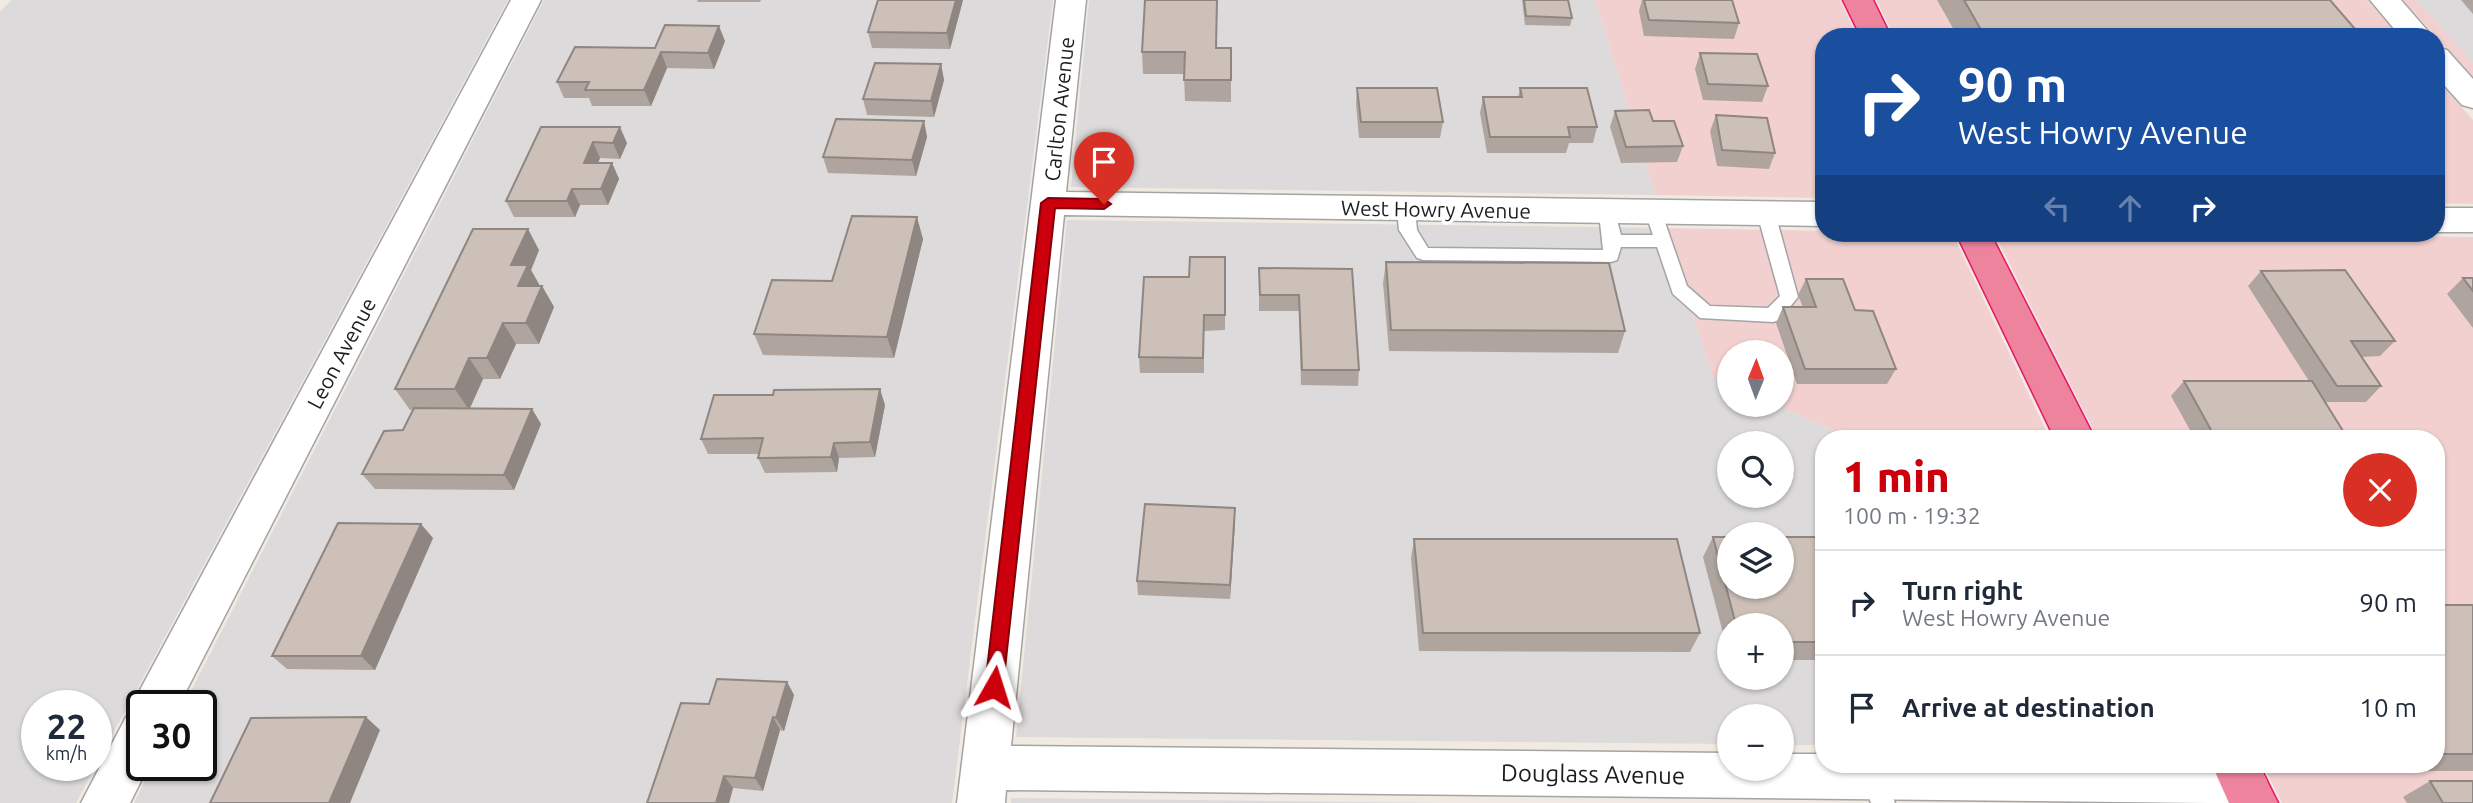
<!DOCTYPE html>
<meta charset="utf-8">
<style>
:root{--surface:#fff;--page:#f6f6f7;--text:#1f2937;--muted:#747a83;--line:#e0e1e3;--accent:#cb000c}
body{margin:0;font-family:Ubuntu,sans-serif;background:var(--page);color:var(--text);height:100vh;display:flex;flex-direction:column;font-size:26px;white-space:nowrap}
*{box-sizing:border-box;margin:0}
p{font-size:23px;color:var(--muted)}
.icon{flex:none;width:38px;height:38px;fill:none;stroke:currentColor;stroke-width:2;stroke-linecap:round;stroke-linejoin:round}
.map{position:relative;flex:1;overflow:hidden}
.sheet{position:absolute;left:1815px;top:430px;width:630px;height:343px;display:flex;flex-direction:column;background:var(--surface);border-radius:28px;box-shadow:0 2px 5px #0004}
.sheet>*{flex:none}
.guide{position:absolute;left:1815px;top:28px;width:630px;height:214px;border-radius:28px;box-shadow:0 2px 5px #0004;background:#1a4fa0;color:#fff;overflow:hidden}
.needle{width:46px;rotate:1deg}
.tools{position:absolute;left:1717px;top:340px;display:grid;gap:14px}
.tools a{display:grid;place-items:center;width:77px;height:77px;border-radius:50%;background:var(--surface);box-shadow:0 2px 5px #0004;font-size:35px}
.speed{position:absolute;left:21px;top:690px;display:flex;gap:14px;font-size:35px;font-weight:700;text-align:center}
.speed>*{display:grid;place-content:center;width:91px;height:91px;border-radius:50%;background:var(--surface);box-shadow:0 2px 5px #0004;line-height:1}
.speed small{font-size:18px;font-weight:400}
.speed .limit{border:4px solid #111;border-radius:10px;background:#fff;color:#111}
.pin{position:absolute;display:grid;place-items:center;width:60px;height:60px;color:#fff;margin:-72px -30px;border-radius:50% 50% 50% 0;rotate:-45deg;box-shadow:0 0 7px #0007}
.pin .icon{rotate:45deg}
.me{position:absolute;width:77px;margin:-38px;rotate:6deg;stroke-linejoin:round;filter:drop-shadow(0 0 5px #0008)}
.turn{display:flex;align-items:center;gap:24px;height:147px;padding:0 28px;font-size:32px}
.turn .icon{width:91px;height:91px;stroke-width:2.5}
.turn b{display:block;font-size:49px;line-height:60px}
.lanes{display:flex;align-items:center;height:66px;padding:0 28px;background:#0003;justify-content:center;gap:35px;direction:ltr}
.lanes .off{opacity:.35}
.round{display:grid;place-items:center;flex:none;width:74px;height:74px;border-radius:37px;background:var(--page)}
.head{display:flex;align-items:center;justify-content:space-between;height:119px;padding:0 28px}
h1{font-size:42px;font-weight:800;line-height:52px;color:var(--accent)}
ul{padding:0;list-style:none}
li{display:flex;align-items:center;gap:21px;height:105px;padding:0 28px;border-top:2px solid var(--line)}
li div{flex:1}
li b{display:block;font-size:26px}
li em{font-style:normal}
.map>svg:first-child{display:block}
.residential{fill:#dcdada;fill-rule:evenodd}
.commercial{fill:#f2d0d0}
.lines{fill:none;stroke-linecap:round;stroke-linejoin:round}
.lane-casing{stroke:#a4a4a4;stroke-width:3}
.street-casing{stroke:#a4a4a4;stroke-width:3}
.highway-casing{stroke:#e8156a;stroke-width:3}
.lane{fill:#fff;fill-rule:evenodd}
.street{fill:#fff;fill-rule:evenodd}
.highway{fill:#ee839d;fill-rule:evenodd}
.wall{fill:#afa59e}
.shaded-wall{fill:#8f8681}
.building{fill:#ccc0b8;stroke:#8f8681;stroke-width:2}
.route{fill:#cb000c;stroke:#840008;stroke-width:2}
.labels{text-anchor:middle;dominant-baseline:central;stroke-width:7;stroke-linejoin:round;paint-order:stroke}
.street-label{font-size:21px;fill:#1d1d1d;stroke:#fff}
.near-street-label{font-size:24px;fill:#1d1d1d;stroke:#fff}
</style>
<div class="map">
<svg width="2473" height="803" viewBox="0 0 2473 803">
<rect width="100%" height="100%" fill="#f0eae2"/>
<g class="residential">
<polygon points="11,0 508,0 96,765 96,705 37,705 37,765 96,765 76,803 0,803 0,12"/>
<polygon points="544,0 1053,0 952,803 134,803 153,765 201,765 201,705 184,705"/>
<polygon points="1089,0 1595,0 1656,195 1071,187"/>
<polygon points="2416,0 2473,0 2473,63"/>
<path d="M1067 220 1666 228 1712 376 1729 384V404H1774L1841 434 1995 439H1824L1823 745H1782V716H1729V744L1016 737ZM1729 443H1782V495H1729ZM1729 534H1782V586H1729ZM1729 625H1782V677H1729Z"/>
<polygon points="1011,798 1445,803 1011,803"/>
</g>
<g class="commercial">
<polygon points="1595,0 1840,0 1858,37 1824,37 1823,198 1656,195"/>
<polygon points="1876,0 2367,0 2400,37 1895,37"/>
<polygon points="2403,0 2416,0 2473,63 2473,77"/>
<polygon points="2436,78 2473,120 2473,204 2436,203"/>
<polygon points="1666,228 1952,233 2050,439 1841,434 1774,404 1782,404 1782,352 1729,352 1729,384 1712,376"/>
<polygon points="1994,233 2473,237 2473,803 2282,803 2263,765 2436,765 2436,439 2098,439"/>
</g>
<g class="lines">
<defs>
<g id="lane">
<polygon points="1406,203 1415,209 1417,230 1428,248 1603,250 1599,213 1602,209 1614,209 1621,235 1653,235 1645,212 1654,206 1660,208 1687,286 1710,306 1768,308 1780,296 1757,213 1766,207 1775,213 1798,297 1779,320 1773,322 1700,318 1673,294 1657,247 1621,247 1617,260 1611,262 1423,260 1417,258 1399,230 1397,209"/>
<polygon points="1874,765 1882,768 1895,803 1871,803 1862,776 1866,768"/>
</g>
<g id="street">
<polygon points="511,0 541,0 179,705 142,705 142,765 149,765 130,803 81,803 126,717 137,713 133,705 140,690"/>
<polygon points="1056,0 1086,0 1066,192 1824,202 1824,226 1064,215 1011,746 1729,753 1729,768 1782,768 1782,754 1824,754 1824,765 2259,765 2267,781 2260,797 2244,803 2208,803 1006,790 1005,803 957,803"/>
<polygon points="2370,0 2401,0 2433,37 2401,37"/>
<polygon points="2436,47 2447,50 2473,79 2473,108 2462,105 2436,76"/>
<rect x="2436" y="208" width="37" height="24"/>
</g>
<g id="highway">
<polygon points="1843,0 1873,0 1891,37 1861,37"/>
<polygon points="1956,233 1990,233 2095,439 2055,439"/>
<polygon points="2212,765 2259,765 2278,803 2229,803"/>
</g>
</defs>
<use href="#lane" class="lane-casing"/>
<use href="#street" class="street-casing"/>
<use href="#highway" class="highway-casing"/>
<use href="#lane" class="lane"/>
<use href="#street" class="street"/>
<use href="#highway" class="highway"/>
</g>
<g class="wall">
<polygon points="697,0 761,0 760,2 698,2"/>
<polygon points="878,0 963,0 950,49 872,48 868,32"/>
<polygon points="1217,0 1216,48 1231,48 1231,102 1185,101 1184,74 1143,74 1142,52"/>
<polygon points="1522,0 1568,0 1572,18 1570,26 1525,25"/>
<polygon points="1642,0 1732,0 1739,23 1734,39 1644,36 1639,11"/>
<polygon points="1937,0 2330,0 2362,37 1958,37"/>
<polygon points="2461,0 2473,0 2473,14"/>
<polygon points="725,41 714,69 667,68 651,106 592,106 589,98 564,98 557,82 655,48"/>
<polygon points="1700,53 1768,86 1762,102 1703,100 1695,69"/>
<polygon points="941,64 944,80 934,117 867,115 863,99"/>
<polygon points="1357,88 1443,122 1440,138 1359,138 1356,104"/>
<polygon points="1520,88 1597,127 1593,143 1569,143 1566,153 1487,153 1480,113 1483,97 1518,97"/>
<polygon points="1615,111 1653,121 1683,146 1677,162 1621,163 1610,127"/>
<polygon points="1716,115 1775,153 1769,169 1717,166 1710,131"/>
<polygon points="924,121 927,137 916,176 828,173 823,157"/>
<polygon points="541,127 627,143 620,159 600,158 598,163 612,163 619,179 608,205 580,205 575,217 514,217 506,201"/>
<polygon points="923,239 894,358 763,355 754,334 832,281"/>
<polygon points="539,250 531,270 540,286 542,286 554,307 539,344 516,344 500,379 483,379 470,408 532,409 541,424 514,490 375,489 362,474 403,430 413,410 410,410 395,389"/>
<polygon points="1225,257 1225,330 1204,331 1204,373 1140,373 1139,357 1189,277"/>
<polygon points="1386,262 1625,331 1618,353 1389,351 1383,283"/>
<polygon points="1259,268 1352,269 1359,370 1358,386 1301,385 1299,311 1259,311"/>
<polygon points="2261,271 2395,341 2380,356 2361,357 2381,386 2366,402 2325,402 2348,439 2195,439 2171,396 2184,381 2309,381 2248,286"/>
<polygon points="2463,278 2473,278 2473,328 2447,294"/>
<polygon points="1806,279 1855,310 1896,369 1887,384 1797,384 1776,323 1783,307 1803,307 1798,295"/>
<polygon points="885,405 875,457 839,458 837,472 765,473 758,458 759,454 708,454 701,439"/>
<polygon points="1235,522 1230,599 1138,595 1137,581"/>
<polygon points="1713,537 1824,537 1824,660 1782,660 1782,625 1729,625 1729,656 1703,557"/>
<polygon points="433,538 375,670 287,669 272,656"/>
<polygon points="1414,539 1700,633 1690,652 1419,651 1411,558"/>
<polygon points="2436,605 2473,605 2473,771 2394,771 2391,765 2436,765"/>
<polygon points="787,682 794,695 784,731 780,730 763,791 733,788 729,803 709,704"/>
<polygon points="2430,781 2473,803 2407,803 2403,797"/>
</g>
<g class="shaded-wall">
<polygon points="956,0 963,0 950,49 947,33"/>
<polygon points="719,26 725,41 714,69 708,53"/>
<polygon points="661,52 667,68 651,106 644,90"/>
<polygon points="941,64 944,80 934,117 931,101"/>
<polygon points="924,121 927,137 916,176 912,160"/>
<polygon points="620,127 627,143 620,159 613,143"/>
<polygon points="593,142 600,158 591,179 584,163"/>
<polygon points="612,163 619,179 608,205 601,189"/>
<polygon points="572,189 580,205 575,217 567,201"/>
<polygon points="917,217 923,239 894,358 887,337"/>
<polygon points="528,229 539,250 531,270 540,286 518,286 511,265"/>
<polygon points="542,286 554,307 539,344 526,323"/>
<polygon points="503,323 516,344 500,379 487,358"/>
<polygon points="469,358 483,379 469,410 455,389"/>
<polygon points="880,389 885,405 875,457 870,442"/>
<polygon points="532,409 541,424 514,490 504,475"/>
<polygon points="834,443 839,458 837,472 831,457"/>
<polygon points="1235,508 1235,522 1230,599 1230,585"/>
<polygon points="421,524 433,538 375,670 361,656"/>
<polygon points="787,682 794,695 784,731 776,718"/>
<polygon points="366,717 380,730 350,803 329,803"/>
<polygon points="773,717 780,730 763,791 755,778"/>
<polygon points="724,776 733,788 729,803 716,803"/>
</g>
<g class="building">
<polygon points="878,0 956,0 947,33 868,32"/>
<polygon points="1145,0 1217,0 1216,48 1231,48 1231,80 1184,80 1185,52 1142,52"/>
<polygon points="1524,0 1568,0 1572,18 1526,16"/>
<polygon points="1644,0 1732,0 1739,23 1649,20"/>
<polygon points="1964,0 2330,0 2362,37 1985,37"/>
<polygon points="665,25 719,26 708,53 661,52 644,90 585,90 589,82 557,82 575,47 655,48"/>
<polygon points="1700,53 1757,54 1768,86 1708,84"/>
<polygon points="875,63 941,64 931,101 863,99"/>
<polygon points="1357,88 1437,88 1443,122 1361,122"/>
<polygon points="1520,88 1587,88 1597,127 1568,127 1570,137 1490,137 1483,97 1522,97"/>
<polygon points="1649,110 1653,121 1674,121 1683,146 1626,147 1615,111"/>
<polygon points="1716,115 1767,118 1775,153 1722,150"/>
<polygon points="836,119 924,121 912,160 823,157"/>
<polygon points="541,127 620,127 613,143 593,142 584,163 612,163 601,189 572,189 567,201 506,201"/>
<polygon points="852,216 917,217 887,337 754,334 772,280 832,281"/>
<polygon points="473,229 528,229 511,265 528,265 518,286 542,286 526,323 503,323 487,358 469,358 455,389 395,389"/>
<polygon points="1190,257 1225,257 1225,315 1204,315 1203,358 1139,357 1144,277 1189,277"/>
<polygon points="1386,262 1609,263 1625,331 1391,330"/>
<polygon points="1259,268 1352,269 1359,370 1302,370 1299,295 1260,295"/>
<polygon points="2345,270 2395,341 2351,341 2381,386 2337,386 2261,271"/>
<polygon points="2463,278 2473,278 2473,291"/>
<polygon points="1806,279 1843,279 1855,310 1873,311 1896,369 1805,369 1783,307 1816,307"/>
<polygon points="2184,381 2312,381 2348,439 2216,439"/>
<polygon points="880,389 870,442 834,443 831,457 758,458 763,438 701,439 714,395 773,395 774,390"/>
<polygon points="414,408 532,409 504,475 362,474 384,431 403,430"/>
<polygon points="1145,504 1235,508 1230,585 1137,581"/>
<polygon points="338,523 421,524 361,656 272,656"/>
<polygon points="1713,537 1729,537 1729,586 1782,586 1782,537 1824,537 1824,642 1782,642 1782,625 1736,625"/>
<polygon points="1414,539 1677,539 1700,633 1423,633"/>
<rect x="2436" y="605" width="37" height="149"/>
<polygon points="717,679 787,682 776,718 773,717 755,778 724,776 716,803 647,803 681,703 709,704"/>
<polygon points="366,717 329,803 210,803 251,718"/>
<polygon points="2430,781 2473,781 2473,803 2443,803"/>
</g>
<polygon class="route" points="1048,198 1104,199 1111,204 1104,209 1055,208 1003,687 1000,693 994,695 987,693 985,687 1041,203"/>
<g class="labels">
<g class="street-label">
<text transform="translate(1059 109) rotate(-84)">Carlton Avenue</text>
<text transform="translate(1436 209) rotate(1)">West Howry Avenue</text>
<text transform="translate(341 353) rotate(-62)">Leon Avenue</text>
</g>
<g class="near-street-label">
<text transform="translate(1593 774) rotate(1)">Douglass Avenue</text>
</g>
</g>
</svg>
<div class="tools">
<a><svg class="needle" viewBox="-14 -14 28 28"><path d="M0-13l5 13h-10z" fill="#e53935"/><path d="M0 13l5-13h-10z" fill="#747a83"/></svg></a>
<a><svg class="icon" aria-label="search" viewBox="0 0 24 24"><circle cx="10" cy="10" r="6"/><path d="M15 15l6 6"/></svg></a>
<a><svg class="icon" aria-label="layers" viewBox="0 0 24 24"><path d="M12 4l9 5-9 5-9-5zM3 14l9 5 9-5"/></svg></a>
<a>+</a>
<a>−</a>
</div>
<div class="speed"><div>22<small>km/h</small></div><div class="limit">30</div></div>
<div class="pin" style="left:1104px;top:204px;background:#d93025"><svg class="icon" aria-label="arrive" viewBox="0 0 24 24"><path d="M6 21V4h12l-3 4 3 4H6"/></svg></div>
<svg class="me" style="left:994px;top:687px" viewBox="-20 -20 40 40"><path d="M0-17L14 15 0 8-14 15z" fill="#cb000c" stroke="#fff" stroke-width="4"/></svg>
<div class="guide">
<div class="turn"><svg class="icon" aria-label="right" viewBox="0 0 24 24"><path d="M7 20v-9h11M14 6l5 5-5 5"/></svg><div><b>90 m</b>West Howry Avenue</div></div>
<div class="lanes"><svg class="icon off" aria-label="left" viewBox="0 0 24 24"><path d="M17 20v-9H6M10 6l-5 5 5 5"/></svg><svg class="icon off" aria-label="ahead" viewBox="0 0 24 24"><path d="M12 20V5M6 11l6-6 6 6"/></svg><svg class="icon" aria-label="right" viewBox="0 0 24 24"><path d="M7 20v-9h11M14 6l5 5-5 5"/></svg></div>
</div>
<section class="sheet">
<div class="head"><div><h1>1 min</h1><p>100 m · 19:32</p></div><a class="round" style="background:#d93025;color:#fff"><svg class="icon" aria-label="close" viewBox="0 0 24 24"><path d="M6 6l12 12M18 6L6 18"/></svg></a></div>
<ul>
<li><svg class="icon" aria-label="right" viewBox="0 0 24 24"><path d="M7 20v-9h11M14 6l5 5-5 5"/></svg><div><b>Turn right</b><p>West Howry Avenue</p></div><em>90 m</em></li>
<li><svg class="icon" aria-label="arrive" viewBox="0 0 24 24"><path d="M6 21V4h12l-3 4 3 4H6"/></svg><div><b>Arrive at destination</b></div><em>10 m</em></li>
</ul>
</section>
</div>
